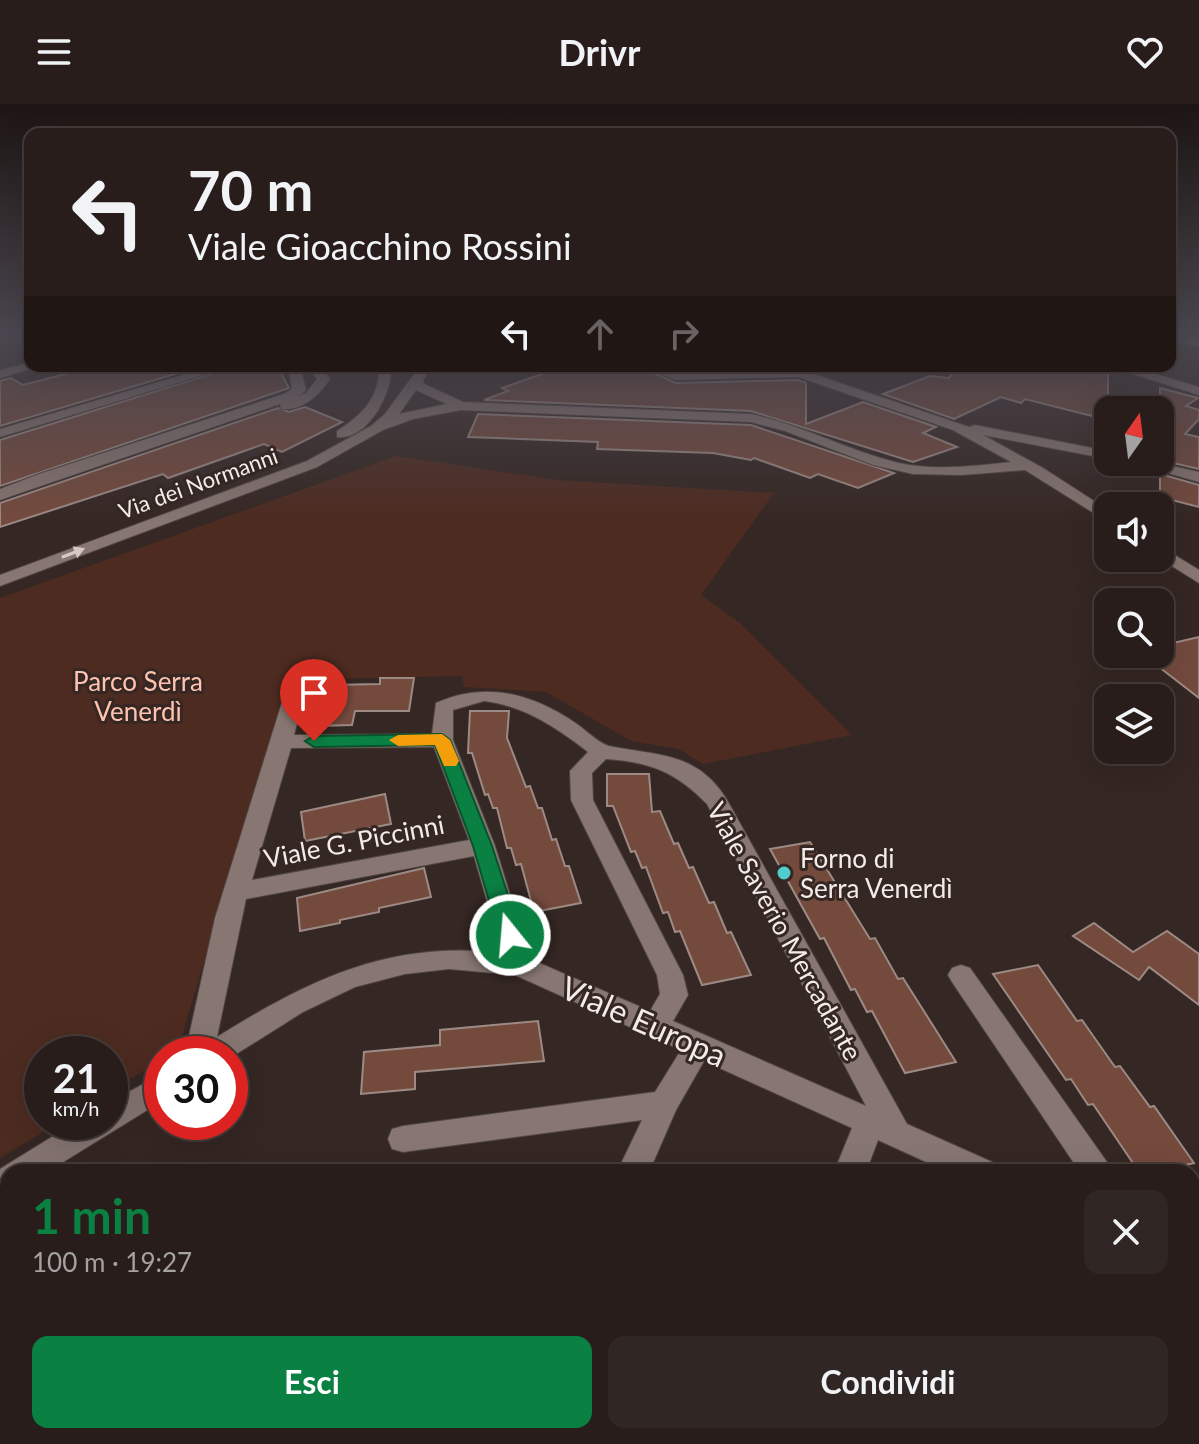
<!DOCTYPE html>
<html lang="it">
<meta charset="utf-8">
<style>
:root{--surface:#281d1a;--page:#302623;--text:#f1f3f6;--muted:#a5a2a2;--line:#443b39;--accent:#0b8043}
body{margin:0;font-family:Lato,sans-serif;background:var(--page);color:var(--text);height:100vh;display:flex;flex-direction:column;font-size:30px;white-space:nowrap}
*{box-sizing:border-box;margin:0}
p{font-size:26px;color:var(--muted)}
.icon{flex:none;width:44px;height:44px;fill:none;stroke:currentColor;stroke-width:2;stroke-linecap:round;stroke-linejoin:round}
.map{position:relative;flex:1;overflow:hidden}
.panel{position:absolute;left:0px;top:1060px;width:1200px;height:280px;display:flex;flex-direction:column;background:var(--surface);border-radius:24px 24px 0 0;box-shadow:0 8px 32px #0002,0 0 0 2px var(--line)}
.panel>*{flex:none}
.banner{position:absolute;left:24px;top:24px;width:1152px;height:244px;border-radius:16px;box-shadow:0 8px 32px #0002,0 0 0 2px var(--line);background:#281d1a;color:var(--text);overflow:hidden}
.needle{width:52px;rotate:14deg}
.fabs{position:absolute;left:1094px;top:292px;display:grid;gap:16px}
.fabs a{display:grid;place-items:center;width:80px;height:80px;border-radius:16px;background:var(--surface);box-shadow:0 8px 32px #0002,0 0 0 2px var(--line);font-size:40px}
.speed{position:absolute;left:24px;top:932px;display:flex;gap:16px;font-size:40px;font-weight:700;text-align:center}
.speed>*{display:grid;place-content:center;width:104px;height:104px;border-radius:50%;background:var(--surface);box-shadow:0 8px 32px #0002,0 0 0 2px var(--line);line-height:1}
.speed small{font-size:20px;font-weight:400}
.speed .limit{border:12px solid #d22;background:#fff;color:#111}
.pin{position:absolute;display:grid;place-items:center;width:68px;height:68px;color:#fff;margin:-82px -34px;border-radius:50% 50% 50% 0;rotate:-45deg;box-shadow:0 0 8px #0007}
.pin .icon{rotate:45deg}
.me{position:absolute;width:88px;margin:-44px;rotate:343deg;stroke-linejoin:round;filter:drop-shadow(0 0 6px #0008)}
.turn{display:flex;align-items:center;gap:28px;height:168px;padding:0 32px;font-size:36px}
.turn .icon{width:104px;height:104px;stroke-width:2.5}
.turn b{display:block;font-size:56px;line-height:68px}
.lanes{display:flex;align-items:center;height:76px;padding:0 32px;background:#0003;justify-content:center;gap:40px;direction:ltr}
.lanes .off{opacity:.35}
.round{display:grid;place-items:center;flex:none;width:84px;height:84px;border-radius:16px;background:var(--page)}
.summary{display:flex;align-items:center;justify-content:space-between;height:136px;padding:0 32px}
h1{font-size:48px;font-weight:700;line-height:60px;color:var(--accent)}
.button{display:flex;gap:16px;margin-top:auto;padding:16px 32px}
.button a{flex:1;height:92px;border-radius:16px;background:var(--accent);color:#fff;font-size:32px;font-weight:700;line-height:92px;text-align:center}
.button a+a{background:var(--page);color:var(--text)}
header{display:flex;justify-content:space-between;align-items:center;height:104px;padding:0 32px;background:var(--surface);font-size:36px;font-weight:700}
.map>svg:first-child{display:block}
.green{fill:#4d2b20}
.building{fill:#744a3d;stroke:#9c8a85;stroke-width:2}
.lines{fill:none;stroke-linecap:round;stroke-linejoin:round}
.street-casing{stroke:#504541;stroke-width:2}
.secondary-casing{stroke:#504541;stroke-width:2}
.street{fill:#877671;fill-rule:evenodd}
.secondary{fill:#a67a6d;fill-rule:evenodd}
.oneway{fill:#d4c9c5}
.route{fill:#0b8043;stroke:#07532c;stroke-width:2}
.slow{fill:#f59e0b}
.poi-dot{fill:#52cdce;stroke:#352723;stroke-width:3}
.labels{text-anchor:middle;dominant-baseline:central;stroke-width:6;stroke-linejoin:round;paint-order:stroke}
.far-street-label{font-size:22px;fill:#f5ece9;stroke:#352723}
.park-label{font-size:26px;fill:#ffc3b0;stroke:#352723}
.street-label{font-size:26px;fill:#f5ece9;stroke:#352723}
.poi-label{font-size:26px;fill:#f5ece9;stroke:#352723;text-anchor:start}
.near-street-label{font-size:32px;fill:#f5ece9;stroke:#352723}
</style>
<header><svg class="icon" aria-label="menu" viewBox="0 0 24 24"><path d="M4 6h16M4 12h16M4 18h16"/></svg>Drivr<svg class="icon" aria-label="heart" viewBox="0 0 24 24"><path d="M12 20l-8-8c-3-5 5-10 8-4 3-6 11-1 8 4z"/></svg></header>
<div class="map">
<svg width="1199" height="1340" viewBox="0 0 1199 1340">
<rect width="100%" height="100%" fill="#352723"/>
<polygon class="green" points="396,352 556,376 774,389 701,491 739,518 852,631 703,660 678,645 631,637 546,588 464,583 462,572 287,576 178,946 162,950 162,956 110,987 110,950 42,950 42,1018 60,1018 0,1054 0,494"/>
<g class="building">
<polygon points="96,262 202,262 0,322 0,277 11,274 23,281"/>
<polygon points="236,262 277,262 289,284 0,382 0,336"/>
<polygon points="565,262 638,262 676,279 798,276 806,279 806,320 863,298 936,323 923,329 957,343 913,358 751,307 484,296 508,287 502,284"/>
<polygon points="957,262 1081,262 1108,268 1108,316 1025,295 1021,299 1001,293 954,315 883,290 930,272 949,274"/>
<polygon points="1160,284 1198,294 1186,302 1199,306 1199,315 1185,330 1199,333 1199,365 1160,356"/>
<polygon points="305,303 342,318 282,348 264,340 168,374 163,370 0,423 0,399 278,304 289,308"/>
<polygon points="478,310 751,321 894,369 858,384 818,370 810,374 754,354 751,356 713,349 597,345 598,338 468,333"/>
<polygon points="1160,370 1199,381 1199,403 1160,393"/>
<polygon points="1199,533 1199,594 1150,556 1160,554 1160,542"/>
<polygon points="380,574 414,574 409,607 355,607 352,621 317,622 329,581 380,580"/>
<polygon points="470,607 509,607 507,634 526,683 530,682 538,704 542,704 552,736 556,735 565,762 569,762 581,799 534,808 521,760 516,761 511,744 507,744 497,704 493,704 488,690 485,691 472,649 468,649"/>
<polygon points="607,670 649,670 652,708 660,707 674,740 678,739 689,764 693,763 709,799 714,798 727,829 731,828 751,871 702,881 680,827 675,828 668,808 663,809 646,763 642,764 635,747 631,748 613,702 607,702"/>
<polygon points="385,690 391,720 305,737 301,708"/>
<polygon points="810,738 870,835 875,834 898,875 903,874 956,958 905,969 872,907 867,908 855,885 851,886 824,834 820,835 770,745"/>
<polygon points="424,764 431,793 379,804 379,808 340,816 340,819 300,827 297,794"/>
<polygon points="1094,819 1133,848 1167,827 1199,850 1199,901 1149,863 1139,876 1073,832"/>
<polygon points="1038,861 1077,917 1082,916 1115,963 1120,962 1150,1003 1154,1002 1194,1059 1156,1068 1139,1068 1093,1000 1088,1001 1071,975 1066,976 993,870"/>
<polygon points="538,917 544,957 415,968 415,985 361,990 364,948 440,941 440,926"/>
</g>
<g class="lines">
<defs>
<g id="street">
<polygon points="30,259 30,262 40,262 0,274 0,266"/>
<polygon points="213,262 233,262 0,333 0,325"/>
<path d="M288 262H300L306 286 299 292 306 289 317 275 307 262H320L330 275C319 291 303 307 281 305L280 300 0 396V385L39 370 284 290 292 285Z"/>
<path d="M379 262H391C393 288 368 337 337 333V327C362 311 380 294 379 262Z"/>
<path d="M420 262H432L423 276 424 280 463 298 751 310C802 321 848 347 899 359 935 367 974 362 1011 358L953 326 798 273 676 276 641 262H659L677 268 778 266 771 262H790L969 323 975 321 1108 347V355L983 331 1043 364 1108 406V418L1025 366 962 371 913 370 873 361 785 327 751 318 461 306 413 315 383 326 317 363 0 482V471L307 357 371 322 385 310ZM416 286 447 300 399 310Z"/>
<polygon points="1108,262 1128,262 1199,283 1199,291"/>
<polygon points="1129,358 1155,358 1199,368 1199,378"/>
<polygon points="1160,442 1199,466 1199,479 1159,454"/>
<path d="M297 576 307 582 294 631 432 630 436 599C485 577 530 589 574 618 585 625 598 639 609 642 657 652 697 647 727 696L907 1020 992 1058 997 1068H948L878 1036 866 1068H834L852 1024 704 957 676 1006 649 1068H617L642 1016 403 1048 392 1045 388 1035 392 1025 403 1022 655 988 681 946 515 871 449 865 405 870 355 883 303 908 230 954V950H185L215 814 287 582ZM484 597C525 602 557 624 588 648L570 667 571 696 657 871 660 890 650 907 530 855 495 742 453 636V606ZM434 643 469 736 252 776 291 644ZM606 655C650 658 676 668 707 700L866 1002 673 917 688 891 683 871 593 696 592 669ZM474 752 502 849C390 836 310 875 217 933L246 795Z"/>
<polygon points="961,861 970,864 1114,1068 1080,1068 952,878 948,871 952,864"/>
<polygon points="162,970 162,997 47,1068 8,1068 8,1091 0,1094 0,1065 76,1018 110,1018 110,998"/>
<polygon points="1192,1149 1199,1152 1199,1184 1192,1181"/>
<polygon points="492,1332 577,1332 581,1340 531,1340 529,1335 527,1340 489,1340"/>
<polygon points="726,1332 764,1332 761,1340 723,1340"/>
<polygon points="1104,1332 1142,1332 1141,1340 1103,1340"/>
</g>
<polygon id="secondary" points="1170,232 1199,235 1199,243 1171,235"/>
</defs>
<use href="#street" class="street-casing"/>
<use href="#secondary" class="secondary-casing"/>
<use href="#street" class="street"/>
<use href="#secondary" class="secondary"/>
</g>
<defs><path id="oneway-solid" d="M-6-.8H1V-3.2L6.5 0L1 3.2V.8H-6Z" transform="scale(2)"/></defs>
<use class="oneway" href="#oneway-solid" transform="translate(73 449) rotate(-21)"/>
<linearGradient id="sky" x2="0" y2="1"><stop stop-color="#1d1513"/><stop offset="0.55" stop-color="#4b4750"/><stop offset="1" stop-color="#4b4750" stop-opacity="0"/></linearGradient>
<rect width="1199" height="419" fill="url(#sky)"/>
<polygon class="route" points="442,630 450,636 492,742 521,831 518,837 510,839 499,831 473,742 435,641 314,643 305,637 314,632"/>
<polygon class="slow" points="442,630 450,636 459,657 456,662 444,662 435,641 398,642 389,636 398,631"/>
<circle class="poi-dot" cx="784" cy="769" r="8"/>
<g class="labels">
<g class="far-street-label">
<text transform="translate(198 379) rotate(-20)">Via dei Normanni</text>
</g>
<g class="park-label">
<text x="138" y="577">Parco Serra<tspan x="138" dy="30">Venerdì</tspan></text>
</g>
<g class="street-label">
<text transform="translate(354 737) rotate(-11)">Viale G. Piccinni</text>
<text transform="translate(785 827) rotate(61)">Viale Saverio Mercadante</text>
</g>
<g class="poi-label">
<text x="800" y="754">Forno di<tspan x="800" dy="30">Serra Venerdì</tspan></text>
</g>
<g class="near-street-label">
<text transform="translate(644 917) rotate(24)">Viale Europa</text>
</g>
</g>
</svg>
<div class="fabs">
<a><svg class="needle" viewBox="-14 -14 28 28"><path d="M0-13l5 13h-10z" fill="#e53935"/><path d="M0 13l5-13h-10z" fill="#a5a2a2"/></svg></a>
<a><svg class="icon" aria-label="sound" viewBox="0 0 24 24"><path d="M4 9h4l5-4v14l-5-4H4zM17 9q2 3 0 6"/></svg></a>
<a><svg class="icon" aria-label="search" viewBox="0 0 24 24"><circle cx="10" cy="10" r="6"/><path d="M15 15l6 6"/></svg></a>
<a><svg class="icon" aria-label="layers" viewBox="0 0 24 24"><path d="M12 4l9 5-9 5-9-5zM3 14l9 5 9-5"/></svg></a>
</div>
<div class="speed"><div>21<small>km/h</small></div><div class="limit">30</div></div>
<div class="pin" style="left:314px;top:637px;background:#d93025"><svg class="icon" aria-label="arrive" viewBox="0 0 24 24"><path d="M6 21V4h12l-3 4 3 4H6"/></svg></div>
<svg class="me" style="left:510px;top:831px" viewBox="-20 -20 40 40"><circle r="17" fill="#0b8043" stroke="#fff" stroke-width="3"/><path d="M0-11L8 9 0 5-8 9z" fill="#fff"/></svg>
<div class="banner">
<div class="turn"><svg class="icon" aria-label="left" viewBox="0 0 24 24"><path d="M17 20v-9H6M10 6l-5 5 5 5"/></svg><div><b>70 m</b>Viale Gioacchino Rossini</div></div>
<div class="lanes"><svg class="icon" aria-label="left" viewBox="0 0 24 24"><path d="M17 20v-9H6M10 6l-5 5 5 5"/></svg><svg class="icon off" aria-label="ahead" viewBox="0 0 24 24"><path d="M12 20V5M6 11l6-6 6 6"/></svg><svg class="icon off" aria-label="right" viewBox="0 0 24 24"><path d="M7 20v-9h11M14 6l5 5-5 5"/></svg></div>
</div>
<section class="panel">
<div class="summary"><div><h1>1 min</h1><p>100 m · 19:27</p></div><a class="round"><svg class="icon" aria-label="close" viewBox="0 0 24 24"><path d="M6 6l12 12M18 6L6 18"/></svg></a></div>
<div class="button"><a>Esci</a><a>Condividi</a></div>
</section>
</div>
